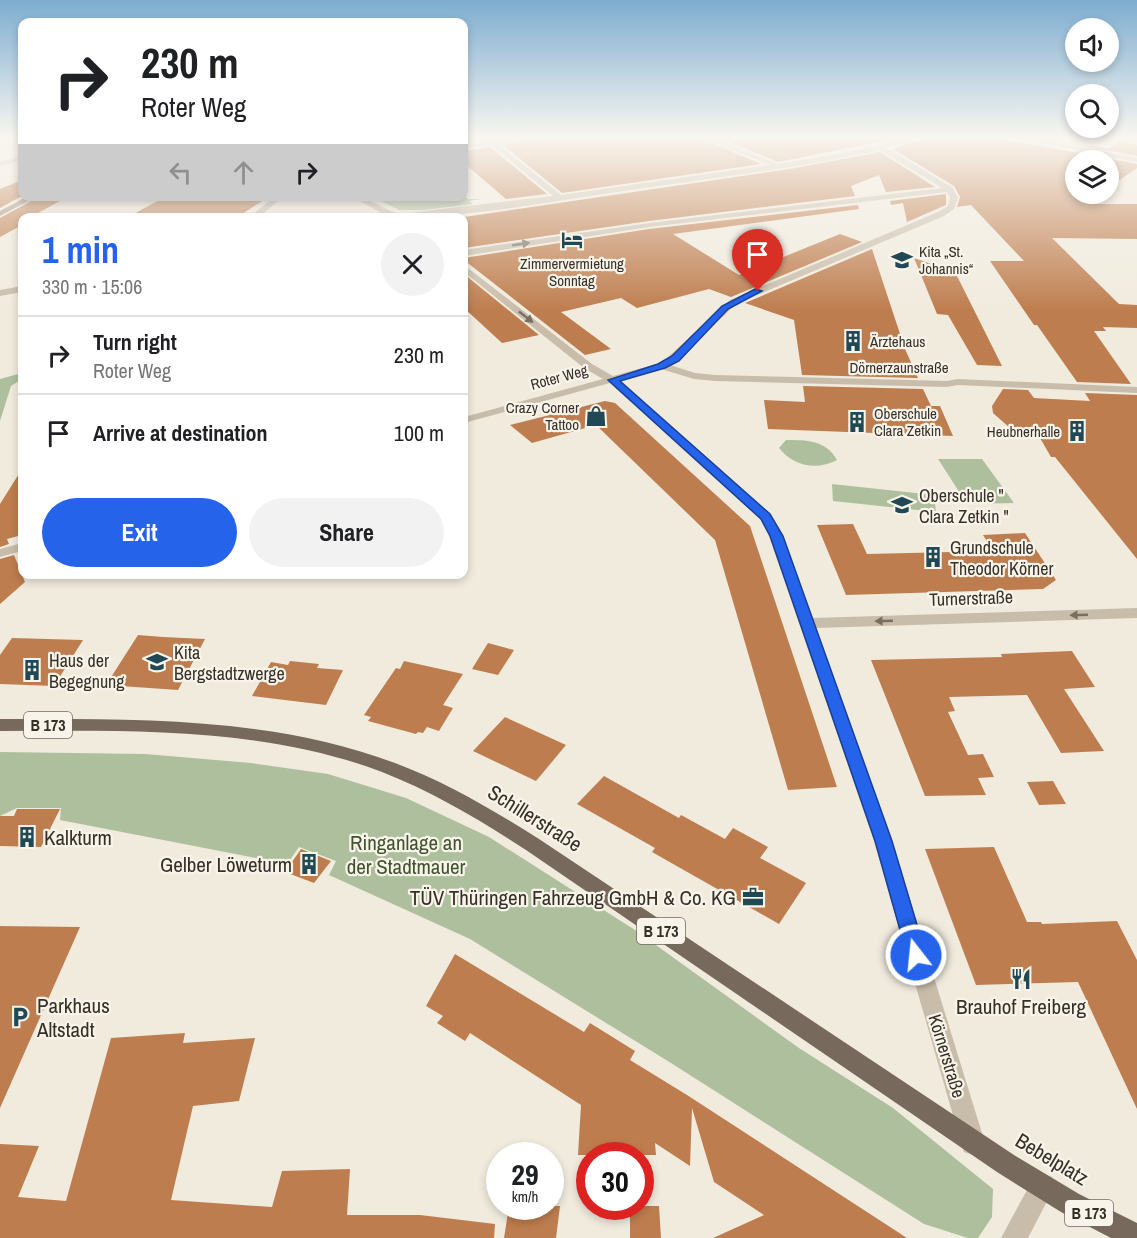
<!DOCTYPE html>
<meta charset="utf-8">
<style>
:root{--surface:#fff;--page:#f2f2f2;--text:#202124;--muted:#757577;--line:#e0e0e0;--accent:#2563eb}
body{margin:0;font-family:"Archivo Narrow",sans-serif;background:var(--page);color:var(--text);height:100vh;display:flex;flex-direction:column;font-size:22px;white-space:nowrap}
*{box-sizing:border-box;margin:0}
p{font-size:20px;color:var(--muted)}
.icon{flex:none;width:33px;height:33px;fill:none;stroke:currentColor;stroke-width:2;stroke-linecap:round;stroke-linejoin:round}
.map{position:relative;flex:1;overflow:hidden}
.sheet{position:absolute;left:18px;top:213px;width:450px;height:366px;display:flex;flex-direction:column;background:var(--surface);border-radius:12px;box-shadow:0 3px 9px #0003}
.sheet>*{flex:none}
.banner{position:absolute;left:18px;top:18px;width:450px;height:183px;border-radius:12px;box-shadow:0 3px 9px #0003;background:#fff;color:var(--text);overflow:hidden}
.fabs{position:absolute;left:1065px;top:18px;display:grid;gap:12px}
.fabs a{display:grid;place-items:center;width:54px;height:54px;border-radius:50%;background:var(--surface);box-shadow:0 3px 9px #0003;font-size:30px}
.speed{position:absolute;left:486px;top:1142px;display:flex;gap:12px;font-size:30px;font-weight:700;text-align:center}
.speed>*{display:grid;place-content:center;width:78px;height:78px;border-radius:50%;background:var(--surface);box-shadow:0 3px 9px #0003;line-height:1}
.speed small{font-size:15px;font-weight:400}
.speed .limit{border:9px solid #d22;background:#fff;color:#111}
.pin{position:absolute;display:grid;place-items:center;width:51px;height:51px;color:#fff;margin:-62px -26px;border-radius:50% 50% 50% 0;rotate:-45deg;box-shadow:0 0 6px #0007}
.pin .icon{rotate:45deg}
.me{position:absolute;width:66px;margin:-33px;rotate:344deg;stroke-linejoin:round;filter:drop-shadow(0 0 4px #0008)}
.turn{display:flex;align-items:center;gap:21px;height:126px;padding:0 24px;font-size:27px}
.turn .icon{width:78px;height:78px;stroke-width:2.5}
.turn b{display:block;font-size:42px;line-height:51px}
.lanes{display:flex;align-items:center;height:57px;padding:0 24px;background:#0003;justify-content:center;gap:30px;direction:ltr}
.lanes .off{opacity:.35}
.round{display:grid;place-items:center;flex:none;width:63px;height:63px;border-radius:32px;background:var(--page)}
.head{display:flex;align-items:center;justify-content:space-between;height:102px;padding:0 24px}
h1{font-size:36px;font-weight:800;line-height:45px;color:var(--accent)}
.primary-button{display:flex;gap:12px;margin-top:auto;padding:12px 24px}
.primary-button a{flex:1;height:69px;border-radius:36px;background:var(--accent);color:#fff;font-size:24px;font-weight:800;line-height:69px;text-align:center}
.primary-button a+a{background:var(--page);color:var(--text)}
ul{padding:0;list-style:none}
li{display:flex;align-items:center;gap:18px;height:78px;padding:0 24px;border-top:2px solid var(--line)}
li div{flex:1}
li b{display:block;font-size:22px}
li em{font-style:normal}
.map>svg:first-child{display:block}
.green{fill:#aebf9e}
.building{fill:#be7d4e}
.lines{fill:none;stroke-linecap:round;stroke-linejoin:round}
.street{fill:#c8bdaa;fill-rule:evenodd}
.secondary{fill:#9c8d7c;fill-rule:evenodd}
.primary{fill:#77695b;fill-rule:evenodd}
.oneway{fill:#786f63}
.route{fill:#2563eb;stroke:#184099;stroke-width:1.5}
.labels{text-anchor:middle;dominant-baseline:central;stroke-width:4.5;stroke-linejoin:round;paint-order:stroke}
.far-poi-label{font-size:15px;fill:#363029;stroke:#f9f4ea;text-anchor:start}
.far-street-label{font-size:15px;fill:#363029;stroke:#f9f4ea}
.shield{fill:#f9f4ea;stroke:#706b63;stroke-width:1.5}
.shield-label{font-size:16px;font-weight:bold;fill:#363029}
.poi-label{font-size:18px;fill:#363029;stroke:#f9f4ea;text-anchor:start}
.street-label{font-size:18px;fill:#363029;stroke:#f9f4ea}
.near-street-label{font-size:21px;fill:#363029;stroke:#f9f4ea}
.near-poi-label{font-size:21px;fill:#363029;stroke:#f9f4ea;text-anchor:start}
.near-park-label{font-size:21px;fill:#3f532e;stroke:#f9f4ea}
</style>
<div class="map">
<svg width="1137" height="1238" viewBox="0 0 1137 1238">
<rect width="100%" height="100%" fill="#f1ebde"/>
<g class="green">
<polygon points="464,195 468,199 482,199 469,201 473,204 424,210 399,210 373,197 464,196"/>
<polygon points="22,373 22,379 11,386 0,421 0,379"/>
<path d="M786 440C806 440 826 440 837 460 817 471 793 466 779 448Z"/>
<polygon points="938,459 982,459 1014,503 967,504"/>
<polygon points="832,484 934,495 936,512 833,501"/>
<polygon points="0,752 145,754 251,763 328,774 406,798 489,837 635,930 799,1048 893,1108 993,1189 992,1217 978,1238 968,1238 924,1224 671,1063 470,939 329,875 336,861 299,847 287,864 60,820 61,808 17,808 0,816"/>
</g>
<g class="building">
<polygon points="535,137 698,137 761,164 562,193 503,145"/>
<polygon points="717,137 902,137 778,162"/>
<polygon points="928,137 992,137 1137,164 1137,168 1108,188 1108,160 1076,160 1076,194 1101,194 1087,204 1137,204 1137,239 1052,238 1119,304 1137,305 1137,328 1103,327 1106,331 1094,331 1131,384 1077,382 1037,325 1034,325 990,261 1024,261 971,205 957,207 960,197 954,186 893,149"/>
<polygon points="1064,142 1108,149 1120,142 1137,145 1137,156"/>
<polygon points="490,147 547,194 506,199 464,163 464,151"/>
<polygon points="880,152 935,187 886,192 879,175 851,186 855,196 649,221 464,248 464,217 790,169"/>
<polygon points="22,180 22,196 0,208 0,189"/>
<polygon points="946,194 946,205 907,222 903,203 891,205 890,201"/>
<polygon points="40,196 69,196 29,218 22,218 22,225 0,237 0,218"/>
<polygon points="167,196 270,196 236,218 126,218"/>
<polygon points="858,205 859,209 673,234 739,275 840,234 862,242 731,297 709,289 637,308 621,298 561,312 611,349 585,355 464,260 464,258 649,229"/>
<polygon points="872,249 905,349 918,378 802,375 794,320 745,303"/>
<polygon points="914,258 955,272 1002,366 977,365 948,315 937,314"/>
<polygon points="464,274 539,335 502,343 464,308"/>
<polygon points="803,386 923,389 931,406 940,406 953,436 768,429 764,400 805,402"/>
<polygon points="1003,389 1028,390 1034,398 1090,401 1085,393 1137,395 1137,559 1055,457 1051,457 1040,438 1010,428 993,413 992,406"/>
<polygon points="605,401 615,403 750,526 837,787 788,790 715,540 596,425 532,443 510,425"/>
<polygon points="22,469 22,535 7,539 9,544 0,547 0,504"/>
<polygon points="853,524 867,554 993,551 983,535 1025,533 1056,580 1043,589 846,595 817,525"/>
<polygon points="14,555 25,582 0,604 0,559"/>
<polygon points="138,635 163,637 205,639 178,690 106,685"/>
<polygon points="12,638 83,640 54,686 0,684 0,655"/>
<polygon points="488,643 514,650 498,675 472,669"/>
<polygon points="1072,651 1095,687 1064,689 1104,751 1061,753 1027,695 949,697 955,711 948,712 968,755 983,754 994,777 978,778 986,795 925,796 871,660 1002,657 1001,654"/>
<polygon points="290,661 319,664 317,668 343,670 326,705 252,696 271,662 288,665"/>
<polygon points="404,661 463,674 443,705 453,708 439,731 427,727 423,733 418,732 416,734 368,721 371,717 364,715 396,668 400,669"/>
<polygon points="505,717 566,745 536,781 473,751"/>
<polygon points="604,776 679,818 681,815 725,839 733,828 768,847 760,858 806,883 779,924 652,852 655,848 577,804"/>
<polygon points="1053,781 1066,804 1039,805 1027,782"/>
<polygon points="17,809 60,809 41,847 0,846 0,816 14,816"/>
<polygon points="994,847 1027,922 1041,922 1042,924 1117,921 1137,960 1137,1109 1078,982 976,985 925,849"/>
<polygon points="301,849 331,861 314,883 285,872"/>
<polygon points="0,926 80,927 0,1108"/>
<polygon points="455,954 584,1032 590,1023 635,1051 630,1060 687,1095 907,1238 713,1238 764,1215 714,1182 692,1108 690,1166 655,1143 656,1155 578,1155 581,1105 470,1033 465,1041 437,1023 443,1016 426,1006"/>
<polygon points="185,1033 183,1043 255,1038 239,1101 193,1106 171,1200 272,1207 282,1171 350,1169 347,1215 420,1215 495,1224 494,1238 0,1238 0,1144 39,1146 18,1197 66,1201 111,1038"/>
<polygon points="509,1206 560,1206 556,1238 504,1238"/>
<polygon points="630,1206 659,1206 661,1238 630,1238"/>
</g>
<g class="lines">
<g class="street">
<path d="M483 137H490L494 140 533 137 498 144 561 195 770 165 700 137H710L778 164 843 153 914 137H926L887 148 953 188 958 198 954 209 944 216 736 304 684 354 670 365 695 373 715 375 947 381 958 379 1137 387V393L958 385 947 387 715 381 694 379 661 369 620 381 770 514 783 536 812 618 1137 608V618L816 628 892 841 985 1143 982 1152 973 1155 964 1152 961 1143 874 841 769 536 760 519 610 383 464 423V417L603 379 584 368 464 272V265L592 364 613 376 657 364 668 357 730 300 938 212 948 206 950 198 947 192 649 227 464 256V250L649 223 942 188 880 150C800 168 718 177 637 189 554 201 469 218 384 218L387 216 351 196C368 196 383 210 400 214L553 196 491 145 464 149V145L487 141Z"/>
<polygon points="1014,137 1029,137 1137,158 1137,162"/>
<polygon points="22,156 22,160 0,166 0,162"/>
<polygon points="276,196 284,196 258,218 248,218"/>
<polygon points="22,286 22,292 0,296 0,290"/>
<polygon points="22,543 22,551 0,557 0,549"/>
<polygon points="1043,1174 1052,1177 1055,1186 1028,1238 1001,1238 1034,1177"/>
</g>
<g class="secondary">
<rect x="0" y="137" width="22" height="3"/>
<polygon points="28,196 38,196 0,216 0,211"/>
</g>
<path class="primary" d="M0 719C132 719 270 716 395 763 446 782 493 810 539 839L1014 1155 1079 1194 1137 1223V1238H1111L1061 1212 997 1172 526 850C480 820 433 792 382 772 262 726 127 731 0 731Z"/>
</g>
<defs><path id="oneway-solid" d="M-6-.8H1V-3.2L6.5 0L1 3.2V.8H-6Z" transform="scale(1.5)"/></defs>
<g class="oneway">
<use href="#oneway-solid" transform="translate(521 244) rotate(-9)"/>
<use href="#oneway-solid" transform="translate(526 317) rotate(38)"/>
<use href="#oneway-solid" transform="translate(1079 615) rotate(178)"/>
<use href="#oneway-solid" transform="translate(884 621) rotate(178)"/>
</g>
<linearGradient id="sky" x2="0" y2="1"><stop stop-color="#7dadd0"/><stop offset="0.44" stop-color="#f9f6f0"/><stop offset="1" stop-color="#f9f6f0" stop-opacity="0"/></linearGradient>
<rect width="1137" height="311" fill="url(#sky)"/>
<polygon class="route" points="755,289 762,291 728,309 679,361 665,368 620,381 770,514 783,536 892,841 926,955 923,961 916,964 910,961 907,955 875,841 770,536 761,519 608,380 658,364 672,356 722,306"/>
<defs>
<symbol id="hotel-bare" viewBox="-9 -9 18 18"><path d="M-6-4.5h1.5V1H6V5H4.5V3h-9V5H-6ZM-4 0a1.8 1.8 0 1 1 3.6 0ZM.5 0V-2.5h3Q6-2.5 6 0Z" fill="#214955" stroke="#f9f4ea" stroke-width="2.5" paint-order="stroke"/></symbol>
<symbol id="school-bare" viewBox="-9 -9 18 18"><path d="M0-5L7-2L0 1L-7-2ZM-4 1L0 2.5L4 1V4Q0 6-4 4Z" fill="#214955" stroke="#f9f4ea" stroke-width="2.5" paint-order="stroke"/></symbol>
<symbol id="building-bare" viewBox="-9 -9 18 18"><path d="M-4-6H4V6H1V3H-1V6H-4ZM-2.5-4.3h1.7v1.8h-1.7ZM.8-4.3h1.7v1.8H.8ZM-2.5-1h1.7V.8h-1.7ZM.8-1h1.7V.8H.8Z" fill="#214955" stroke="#f9f4ea" stroke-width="2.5" paint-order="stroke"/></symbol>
<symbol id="shop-bare" viewBox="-9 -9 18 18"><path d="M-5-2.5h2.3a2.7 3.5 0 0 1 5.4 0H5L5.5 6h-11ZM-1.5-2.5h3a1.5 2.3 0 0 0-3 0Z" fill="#214955" stroke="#f9f4ea" stroke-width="2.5" paint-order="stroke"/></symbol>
<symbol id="office-bare" viewBox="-9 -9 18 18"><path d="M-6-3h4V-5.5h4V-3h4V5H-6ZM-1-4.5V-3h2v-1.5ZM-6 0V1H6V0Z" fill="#214955" stroke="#f9f4ea" stroke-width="2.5" paint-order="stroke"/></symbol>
<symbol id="restaurant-bare" viewBox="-9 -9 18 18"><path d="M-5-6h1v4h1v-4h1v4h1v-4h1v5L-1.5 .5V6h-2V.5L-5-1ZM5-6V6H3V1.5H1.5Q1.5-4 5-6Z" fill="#214955" stroke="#f9f4ea" stroke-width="2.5" paint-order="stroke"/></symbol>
<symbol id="parking-bare" viewBox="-9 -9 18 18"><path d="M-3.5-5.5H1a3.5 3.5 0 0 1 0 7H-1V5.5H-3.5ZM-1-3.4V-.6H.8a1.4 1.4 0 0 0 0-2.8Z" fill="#214955" stroke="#f9f4ea" stroke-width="2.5" paint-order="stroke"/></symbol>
</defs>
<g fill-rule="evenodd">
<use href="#hotel-bare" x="557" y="225" width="30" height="30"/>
<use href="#school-bare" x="887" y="245" width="30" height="30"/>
<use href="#building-bare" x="838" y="326" width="30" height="30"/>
<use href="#shop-bare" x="581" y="401" width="30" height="30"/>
<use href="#building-bare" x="842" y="407" width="30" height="30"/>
<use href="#building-bare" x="1062" y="416" width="30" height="30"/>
<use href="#school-bare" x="887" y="490" width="30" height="30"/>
<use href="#building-bare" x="918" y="542" width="30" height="30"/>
<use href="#school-bare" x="142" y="647" width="30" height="30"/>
<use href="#building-bare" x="17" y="655" width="30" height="30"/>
<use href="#building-bare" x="12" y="822" width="30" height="30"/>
<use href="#building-bare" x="294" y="849" width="30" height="30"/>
<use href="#office-bare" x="738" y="882" width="30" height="30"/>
<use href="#restaurant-bare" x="1006" y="964" width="30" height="30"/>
<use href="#parking-bare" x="5" y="1002" width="30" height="30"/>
</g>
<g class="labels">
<g class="far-poi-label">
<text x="919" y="251">Kita „St.<tspan x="919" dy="17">Johannis“</tspan></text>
<text x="572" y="263" text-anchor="middle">Zimmervermietung<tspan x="572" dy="17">Sonntag</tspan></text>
<text x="870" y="341">Ärztehaus</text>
<text x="579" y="407" text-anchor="end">Crazy Corner<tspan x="579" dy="17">Tattoo</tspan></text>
<text x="874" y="413">Oberschule<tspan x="874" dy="17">Clara Zetkin</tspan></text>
<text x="1060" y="431" text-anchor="end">Heubnerhalle</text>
</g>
<g class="far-street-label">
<text x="899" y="367">Dörnerzaunstraße</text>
<text transform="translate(559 377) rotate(-15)">Roter Weg</text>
</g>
<g class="shield">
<rect x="24" y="712" width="48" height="26" rx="4.5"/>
<rect x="637" y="918" width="48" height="26" rx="4.5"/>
<rect x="1065" y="1200" width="48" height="26" rx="4.5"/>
</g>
<g class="shield-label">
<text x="48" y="725">B 173</text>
<text x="661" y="931">B 173</text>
<text x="1089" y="1213">B 173</text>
</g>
<g class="poi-label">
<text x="919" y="495">Oberschule "<tspan x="919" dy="21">Clara Zetkin "</tspan></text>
<text x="950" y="547">Grundschule<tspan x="950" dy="21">Theodor Körner</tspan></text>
<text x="174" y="652">Kita<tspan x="174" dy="21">Bergstadtzwerge</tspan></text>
<text x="49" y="660">Haus der<tspan x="49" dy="21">Begegnung</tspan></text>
</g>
<g class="street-label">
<text transform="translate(971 598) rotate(-2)">Turnerstraße</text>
<text transform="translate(947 1056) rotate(73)">Körnerstraße</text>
</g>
<g class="near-street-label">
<text transform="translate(535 818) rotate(32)">Schillerstraße</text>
<text transform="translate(1052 1159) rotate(31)">Bebelplatz</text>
</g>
<g class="near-poi-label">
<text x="44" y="837">Kalkturm</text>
<text x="292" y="864" text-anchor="end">Gelber Löweturm</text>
<text x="736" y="897" text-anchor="end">TÜV Thüringen Fahrzeug GmbH &amp; Co. KG</text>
<text x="37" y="1005">Parkhaus<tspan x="37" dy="24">Altstadt</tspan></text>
<text x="1021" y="1006" text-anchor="middle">Brauhof Freiberg</text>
</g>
<g class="near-park-label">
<text x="406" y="842">Ringanlage an<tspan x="406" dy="24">der Stadtmauer</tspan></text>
</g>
</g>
</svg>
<div class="fabs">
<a><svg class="icon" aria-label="sound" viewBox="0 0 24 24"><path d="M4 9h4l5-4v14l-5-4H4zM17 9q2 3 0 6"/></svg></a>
<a><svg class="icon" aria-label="search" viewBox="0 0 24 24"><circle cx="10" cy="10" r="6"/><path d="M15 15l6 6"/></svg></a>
<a><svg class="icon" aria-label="layers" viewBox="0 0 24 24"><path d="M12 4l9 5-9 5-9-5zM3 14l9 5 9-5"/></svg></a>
</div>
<div class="speed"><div>29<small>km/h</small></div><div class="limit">30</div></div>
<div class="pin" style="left:758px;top:291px;background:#d93025"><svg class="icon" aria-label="arrive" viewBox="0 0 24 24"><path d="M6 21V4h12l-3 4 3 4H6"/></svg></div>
<svg class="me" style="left:916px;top:955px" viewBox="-20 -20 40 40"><circle r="17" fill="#2563eb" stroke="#fff" stroke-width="3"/><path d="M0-11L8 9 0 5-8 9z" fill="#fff"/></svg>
<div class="banner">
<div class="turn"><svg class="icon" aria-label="right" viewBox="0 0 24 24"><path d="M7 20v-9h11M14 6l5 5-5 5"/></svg><div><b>230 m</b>Roter Weg</div></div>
<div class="lanes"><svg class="icon off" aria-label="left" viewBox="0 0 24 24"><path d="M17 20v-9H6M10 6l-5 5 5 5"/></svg><svg class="icon off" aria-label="ahead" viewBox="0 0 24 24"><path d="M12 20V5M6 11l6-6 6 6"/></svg><svg class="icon" aria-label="right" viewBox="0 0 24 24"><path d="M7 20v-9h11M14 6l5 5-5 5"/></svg></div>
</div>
<section class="sheet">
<div class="head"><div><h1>1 min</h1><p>330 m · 15:06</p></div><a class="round"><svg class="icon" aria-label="close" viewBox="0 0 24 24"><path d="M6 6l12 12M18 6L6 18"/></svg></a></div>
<ul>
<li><svg class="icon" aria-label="right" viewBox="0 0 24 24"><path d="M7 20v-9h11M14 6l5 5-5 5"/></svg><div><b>Turn right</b><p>Roter Weg</p></div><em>230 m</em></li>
<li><svg class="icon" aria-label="arrive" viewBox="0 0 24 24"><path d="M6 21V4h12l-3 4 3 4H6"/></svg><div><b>Arrive at destination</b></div><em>100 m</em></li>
</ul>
<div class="primary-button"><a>Exit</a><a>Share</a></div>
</section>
</div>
